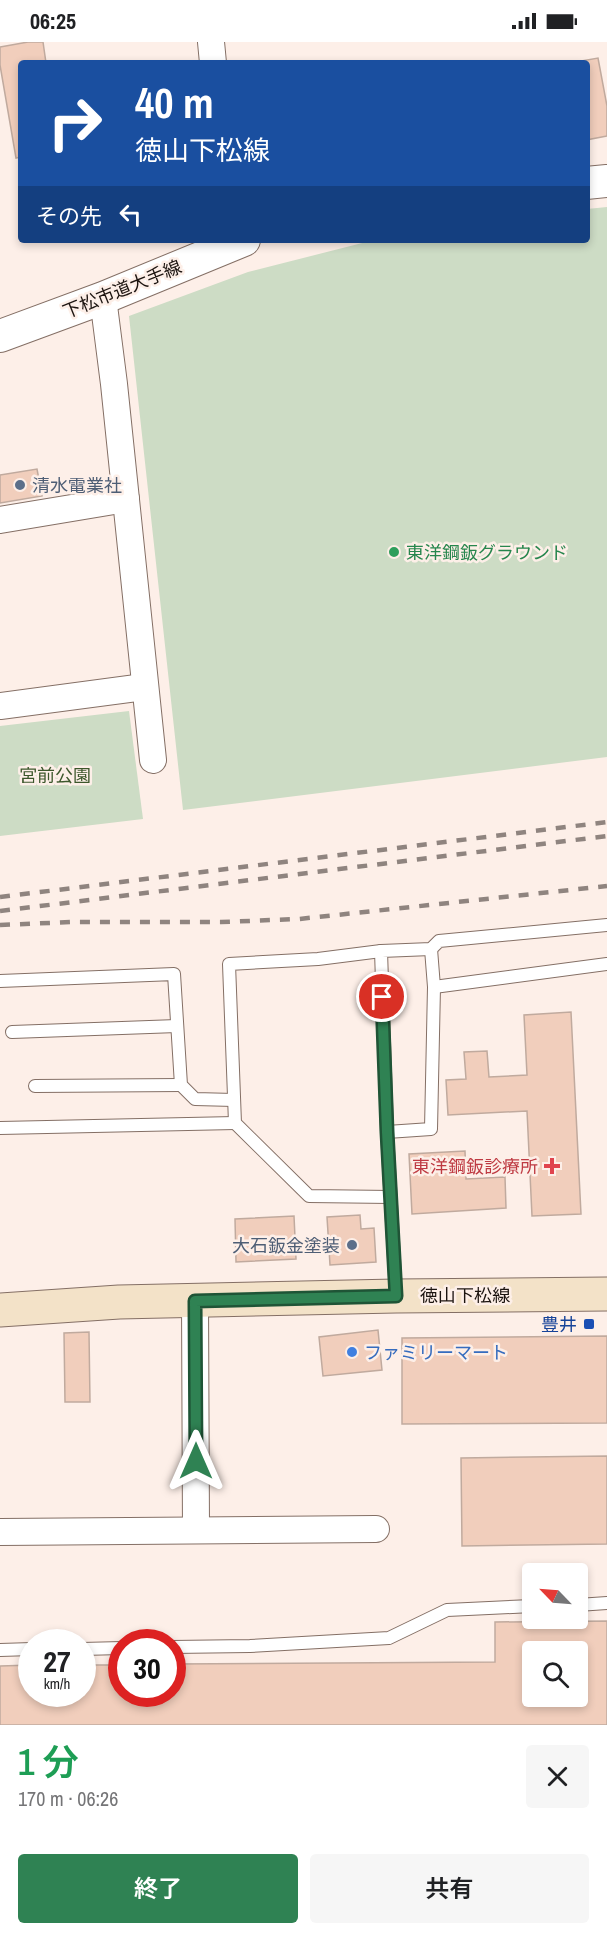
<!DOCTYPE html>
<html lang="ja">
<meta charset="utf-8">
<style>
:root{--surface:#fff;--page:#f6f6f6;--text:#202124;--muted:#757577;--accent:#2f8253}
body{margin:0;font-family:"Archivo Narrow","Noto Sans JP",sans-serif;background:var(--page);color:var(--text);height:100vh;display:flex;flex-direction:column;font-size:22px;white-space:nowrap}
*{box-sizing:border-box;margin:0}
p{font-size:20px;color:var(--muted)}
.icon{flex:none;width:33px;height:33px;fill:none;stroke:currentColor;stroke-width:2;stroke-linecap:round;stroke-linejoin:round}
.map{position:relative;height:1683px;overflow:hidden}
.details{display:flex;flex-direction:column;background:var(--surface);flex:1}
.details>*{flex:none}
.top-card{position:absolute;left:18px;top:18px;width:572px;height:183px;border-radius:6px;box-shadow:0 3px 9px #0003;background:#1a4fa0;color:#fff;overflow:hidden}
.needle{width:39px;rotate:295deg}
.fabs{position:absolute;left:522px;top:1521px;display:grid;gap:12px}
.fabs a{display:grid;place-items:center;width:66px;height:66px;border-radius:6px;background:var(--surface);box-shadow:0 3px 9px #0003;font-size:30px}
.speed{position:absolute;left:18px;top:1587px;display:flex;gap:12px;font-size:30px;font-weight:700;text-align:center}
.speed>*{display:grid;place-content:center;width:78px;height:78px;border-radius:50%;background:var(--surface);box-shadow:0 3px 9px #0003;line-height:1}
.speed small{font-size:15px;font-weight:400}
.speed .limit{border:9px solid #d22;background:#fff;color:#111}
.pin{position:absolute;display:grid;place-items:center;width:51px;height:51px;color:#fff;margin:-26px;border:3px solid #fff;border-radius:50%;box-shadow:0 2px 6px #0007}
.me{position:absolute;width:66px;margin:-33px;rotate:0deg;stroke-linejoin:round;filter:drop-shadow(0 0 4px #0008)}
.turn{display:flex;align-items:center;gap:21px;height:126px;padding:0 18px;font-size:27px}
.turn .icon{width:78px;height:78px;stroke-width:2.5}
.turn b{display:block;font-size:42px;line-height:51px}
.then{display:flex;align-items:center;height:57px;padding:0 18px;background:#0003;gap:12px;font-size:22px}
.round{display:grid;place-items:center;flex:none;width:63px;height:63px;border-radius:6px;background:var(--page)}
.headline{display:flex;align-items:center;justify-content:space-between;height:102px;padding:0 18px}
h1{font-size:36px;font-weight:600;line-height:45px;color:#1e9e55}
.cta{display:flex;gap:12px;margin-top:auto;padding:12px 18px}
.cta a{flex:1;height:69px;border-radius:6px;background:var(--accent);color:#fff;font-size:24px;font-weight:600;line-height:69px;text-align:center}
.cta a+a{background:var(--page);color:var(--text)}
.status{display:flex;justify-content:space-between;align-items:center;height:42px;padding:0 30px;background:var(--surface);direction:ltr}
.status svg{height:16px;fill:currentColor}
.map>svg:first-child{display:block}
.green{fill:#cddcc5}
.building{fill:#f1cebc;stroke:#c0aa9e;stroke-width:1.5;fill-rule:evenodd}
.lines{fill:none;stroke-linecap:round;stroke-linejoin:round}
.service-casing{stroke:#846f65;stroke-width:14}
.minor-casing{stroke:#846f65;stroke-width:28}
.tertiary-casing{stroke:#846f65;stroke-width:34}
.secondary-casing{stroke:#846f65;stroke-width:35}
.service{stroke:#fff;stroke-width:12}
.minor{stroke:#fff;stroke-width:26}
.tertiary{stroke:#fff;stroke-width:32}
.secondary{stroke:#f3e2c8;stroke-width:33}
.rail{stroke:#8f847f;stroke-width:4.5;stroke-dasharray:10 10;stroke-linecap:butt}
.route-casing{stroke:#1f5436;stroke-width:15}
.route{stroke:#2f8253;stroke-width:10}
.service-dot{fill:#5c6f8a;stroke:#fdefe8;stroke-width:2}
.leisure-dot{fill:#2e9e5b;stroke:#fdefe8;stroke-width:2}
.health-dot{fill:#e0444e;stroke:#fdefe8;stroke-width:2}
.transit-dot{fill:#1a4fb4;stroke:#fdefe8;stroke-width:2}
.shop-dot{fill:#3f7fe0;stroke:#fdefe8;stroke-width:2}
.labels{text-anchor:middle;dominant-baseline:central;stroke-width:5;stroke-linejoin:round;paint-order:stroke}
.street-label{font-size:18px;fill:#1c1410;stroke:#fdefe8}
.service-label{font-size:18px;fill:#4e5e75;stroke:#fdefe8;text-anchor:start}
.leisure-label{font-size:18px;fill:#27864d;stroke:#fdefe8;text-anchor:start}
.park-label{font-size:18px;fill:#3c572b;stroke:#fdefe8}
.health-label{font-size:18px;fill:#be3a42;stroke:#fdefe8;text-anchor:end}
.transit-label{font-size:18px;fill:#164399;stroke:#fdefe8;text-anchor:end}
.shop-label{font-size:18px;fill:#366cbe;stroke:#fdefe8;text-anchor:start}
</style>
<div class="status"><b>06:25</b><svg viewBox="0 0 49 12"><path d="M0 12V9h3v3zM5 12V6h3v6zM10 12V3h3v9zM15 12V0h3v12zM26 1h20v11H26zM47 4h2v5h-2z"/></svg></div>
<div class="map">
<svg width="607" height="1683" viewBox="0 0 607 1683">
<rect width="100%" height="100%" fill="#fdefe8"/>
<g class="green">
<polygon points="607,165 607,715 183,768 129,274 248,230 374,198 586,198 587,167"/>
<polygon points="129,669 143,777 0,794 0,684"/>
</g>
<g class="building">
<polygon points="28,0 43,0 46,21 21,21 21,115 16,116 0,23 0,5"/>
<polygon points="598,16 607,64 607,94 586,98 586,21 570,21"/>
<polygon points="37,427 42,454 0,461 0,433"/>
<polygon points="571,970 581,1172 532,1174 527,1069 448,1073 446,1038 466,1037 464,1010 487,1009 489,1035 527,1033 524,973"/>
<polygon points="465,1109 466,1137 505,1135 506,1166 412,1172 409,1112"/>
<polygon points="360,1173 361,1187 374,1186 376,1220 330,1223 327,1175"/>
<polygon points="294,1174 296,1217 236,1220 235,1177"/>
<polygon points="378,1288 382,1328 323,1334 319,1295"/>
<polygon points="89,1290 90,1360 65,1360 64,1291"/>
<polygon points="607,1294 607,1381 402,1382 402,1296"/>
<polygon points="607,1414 607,1502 462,1504 461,1416"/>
<path d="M607 1579V1683H0V1624L32 1623V1652H82V1623H122V1652H172V1622L495 1620V1580ZM532 1610H578V1654H532Z"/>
</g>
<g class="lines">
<defs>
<g id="service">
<polyline points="381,909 318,917 229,922 235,1081 309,1154 391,1155"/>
<polyline points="0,939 174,932 181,1043 195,1057 234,1058"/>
<polyline points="434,945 607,922"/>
<polyline points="12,990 177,984"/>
<polyline points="35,1044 181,1043"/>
<polyline points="0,1086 235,1081"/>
<polyline points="387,1090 431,1087 434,945 431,907"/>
<polyline points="396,1253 387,1090 381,909 431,907 439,899 607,883"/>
<polyline points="578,1563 607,1561"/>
<polyline points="172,1605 250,1604 389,1596 447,1568 532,1564"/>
<polyline points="82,1607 122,1606"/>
<polyline points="0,1608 32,1607"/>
</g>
<g id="minor">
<polyline points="211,0 213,21"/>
<polyline points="103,256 114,342 153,718"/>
<polyline points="0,478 126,457"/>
<polyline points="0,664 144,645"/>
<polyline points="195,1259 196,1488"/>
<polyline points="0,1490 376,1487"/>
</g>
<g id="tertiary">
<polyline points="586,141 607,139"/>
<polyline points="0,294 103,256 244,198"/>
</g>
<polyline id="secondary" points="0,1268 119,1260 396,1254 607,1252"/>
</defs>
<use href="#service" class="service-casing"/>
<use href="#minor" class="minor-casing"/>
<use href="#tertiary" class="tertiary-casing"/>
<use href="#secondary" class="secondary-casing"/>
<use href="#service" class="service"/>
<use href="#minor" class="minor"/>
<use href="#tertiary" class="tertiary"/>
<use href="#secondary" class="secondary"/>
<g class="rail">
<polyline points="0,855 607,780"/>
<polyline points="0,869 607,794"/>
<polyline points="0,883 72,880 221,880 299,877 607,844"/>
</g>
</g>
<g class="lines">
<defs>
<polyline id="route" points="196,1419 195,1259 396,1254 387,1090 382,955"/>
</defs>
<use href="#route" class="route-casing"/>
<use href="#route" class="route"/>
</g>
<g class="service-dot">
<circle cx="20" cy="443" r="6"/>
<circle cx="352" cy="1203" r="6"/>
</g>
<circle class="leisure-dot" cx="394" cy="510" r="6"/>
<path class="health-dot" d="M549 1115h6v6h6v6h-6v6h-6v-6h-6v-6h6z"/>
<rect class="transit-dot" x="583" y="1276" width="12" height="12" rx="3"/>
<circle class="shop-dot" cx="352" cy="1310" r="6"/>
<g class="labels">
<g class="street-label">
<text transform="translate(122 247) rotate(-22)">下松市道大手線</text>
<text x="465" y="1253">徳山下松線</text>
</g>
<g class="service-label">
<text x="32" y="443">清水電業社</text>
<text x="340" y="1203" text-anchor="end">大石鈑金塗装</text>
</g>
<g class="leisure-label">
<text x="406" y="510">東洋鋼鈑グラウンド</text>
</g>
<g class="park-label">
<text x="55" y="733">宮前公園</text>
</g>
<g class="health-label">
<text x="538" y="1124">東洋鋼鈑診療所</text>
</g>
<g class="transit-label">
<text x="577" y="1282">豊井</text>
</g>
<g class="shop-label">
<text x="364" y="1310">ファミリーマート</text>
</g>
</g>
</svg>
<div class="fabs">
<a><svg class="needle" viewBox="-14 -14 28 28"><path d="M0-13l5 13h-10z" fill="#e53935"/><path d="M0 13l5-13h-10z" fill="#757577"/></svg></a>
<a><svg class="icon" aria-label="search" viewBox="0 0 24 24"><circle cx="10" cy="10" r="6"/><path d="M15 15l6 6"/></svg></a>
</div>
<div class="speed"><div>27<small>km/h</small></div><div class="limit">30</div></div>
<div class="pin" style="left:382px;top:955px;background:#d93025"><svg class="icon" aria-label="arrive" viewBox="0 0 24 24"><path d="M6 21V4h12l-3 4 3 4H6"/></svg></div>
<svg class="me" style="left:196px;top:1419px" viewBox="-20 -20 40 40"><path d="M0-17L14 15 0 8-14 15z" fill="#2f8253" stroke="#fff" stroke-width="4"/></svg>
<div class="top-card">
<div class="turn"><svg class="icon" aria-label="right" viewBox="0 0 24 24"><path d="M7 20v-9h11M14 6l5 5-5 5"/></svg><div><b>40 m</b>徳山下松線</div></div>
<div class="then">その先<svg class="icon" aria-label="left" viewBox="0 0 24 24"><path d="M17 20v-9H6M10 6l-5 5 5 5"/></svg></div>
</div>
</div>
<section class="details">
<div class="headline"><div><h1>1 分</h1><p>170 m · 06:26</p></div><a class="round"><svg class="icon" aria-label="close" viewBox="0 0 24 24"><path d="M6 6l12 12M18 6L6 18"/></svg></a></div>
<div class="cta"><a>終了</a><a>共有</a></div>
</section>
